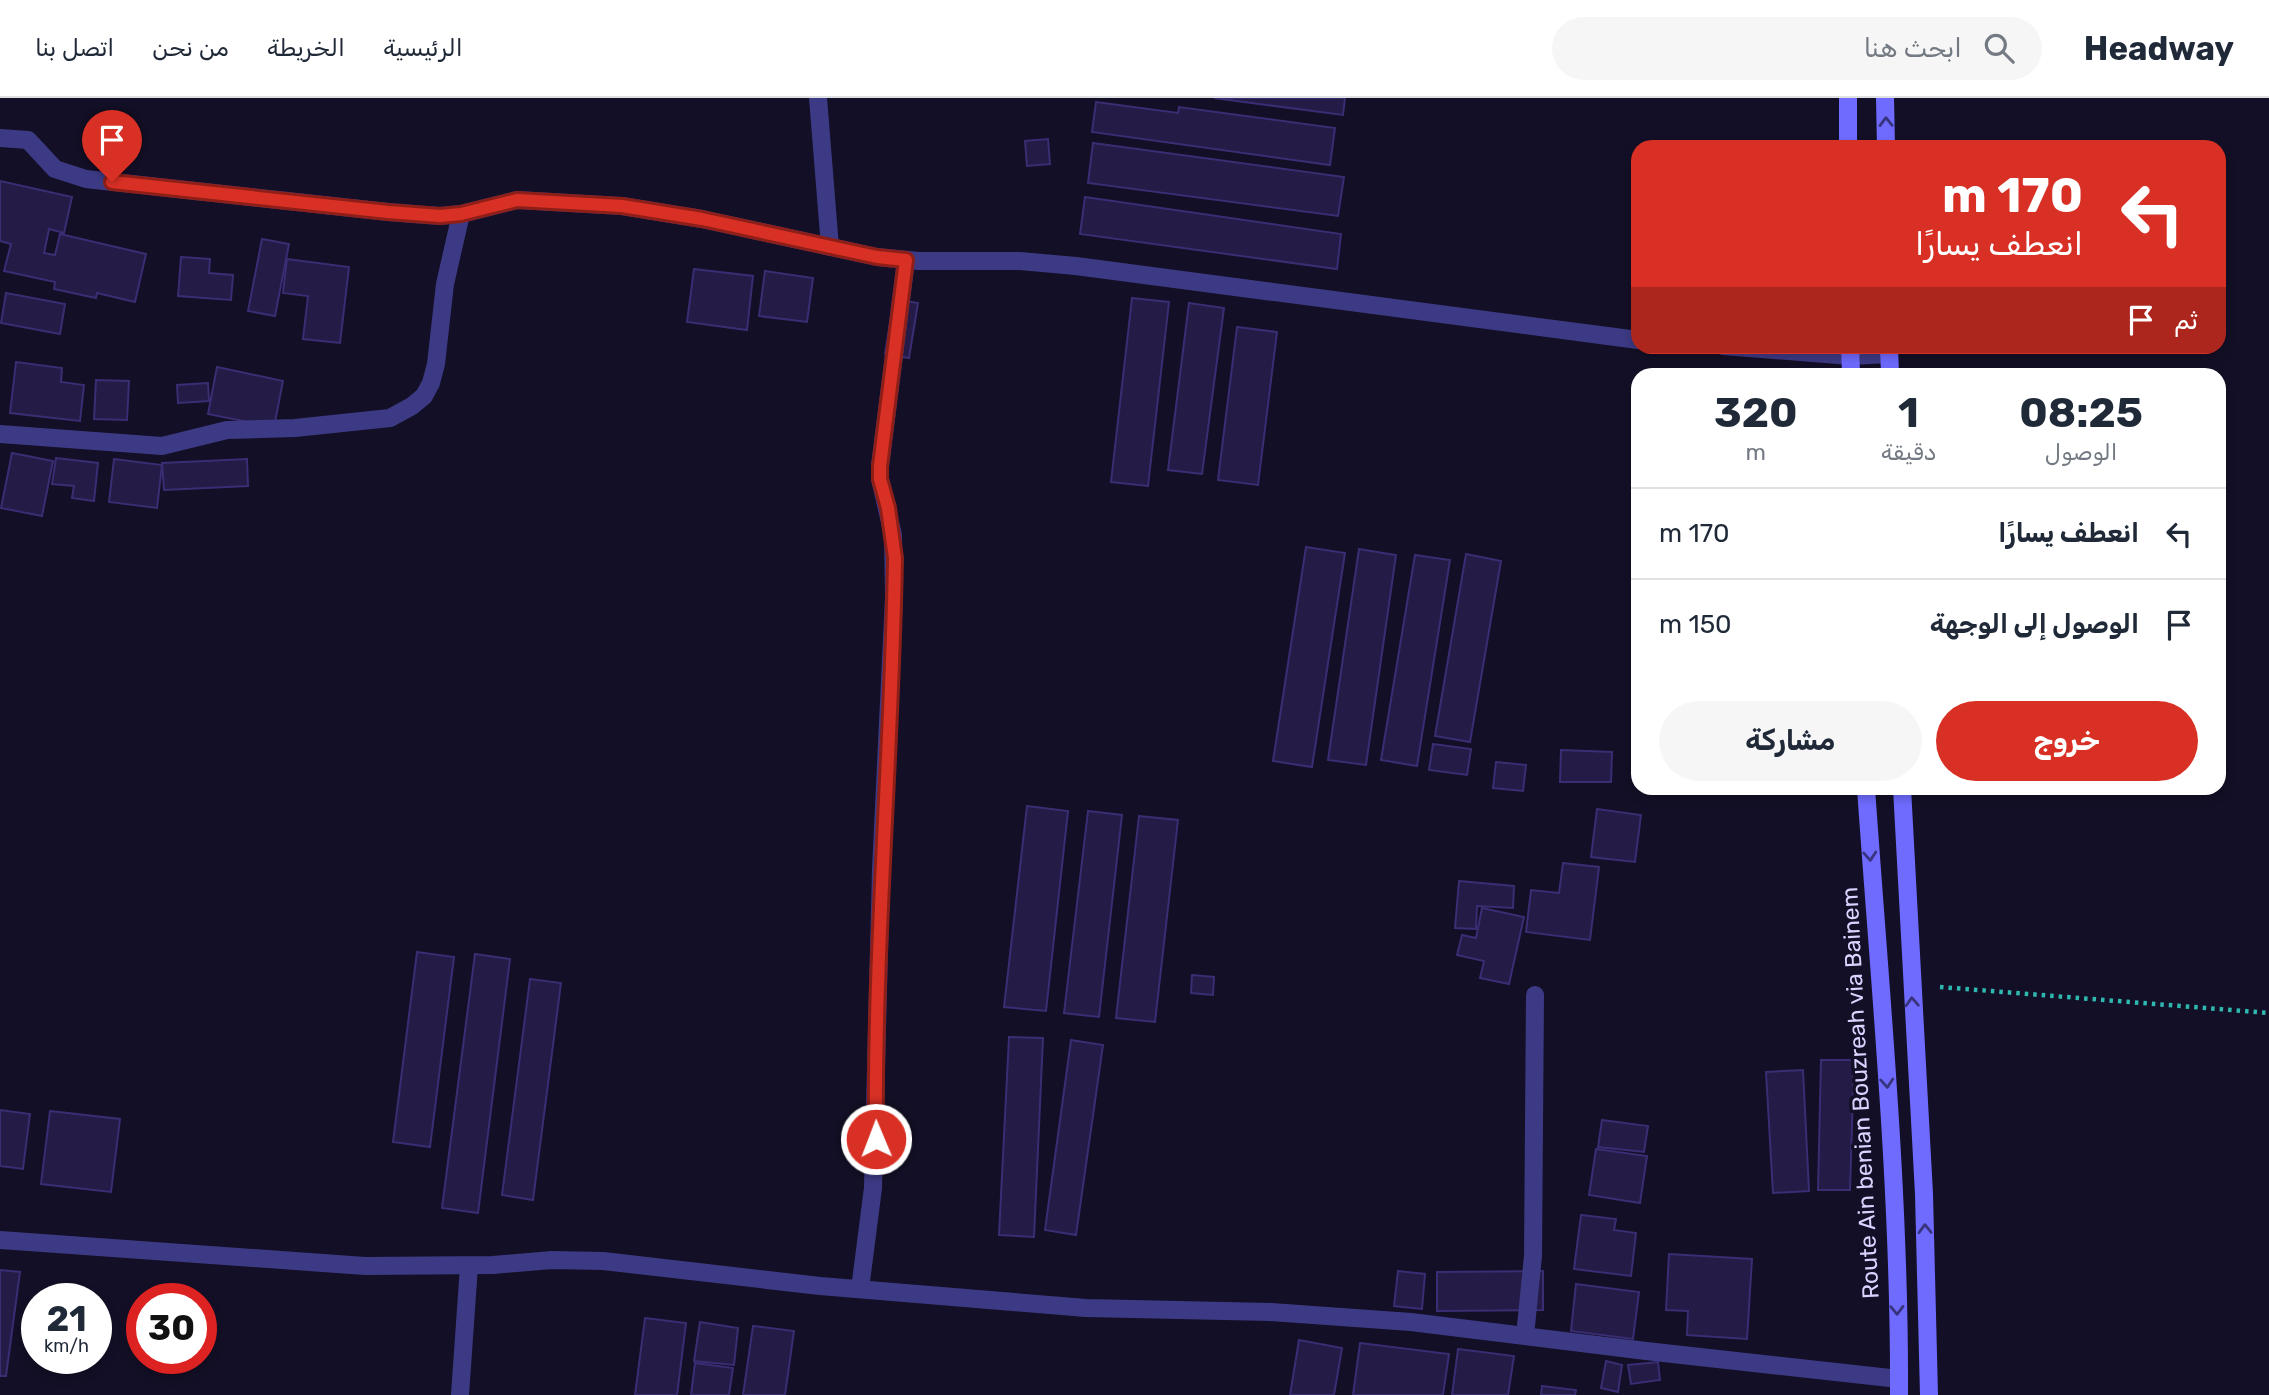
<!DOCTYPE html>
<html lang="ar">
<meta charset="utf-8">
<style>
:root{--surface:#fff;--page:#f6f6f7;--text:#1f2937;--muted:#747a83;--line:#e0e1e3;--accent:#d93025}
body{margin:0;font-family:Rubik,"Noto Naskh Arabic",sans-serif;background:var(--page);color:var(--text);direction:rtl;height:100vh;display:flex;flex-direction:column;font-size:26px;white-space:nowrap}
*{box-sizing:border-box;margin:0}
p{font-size:23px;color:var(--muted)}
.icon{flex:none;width:38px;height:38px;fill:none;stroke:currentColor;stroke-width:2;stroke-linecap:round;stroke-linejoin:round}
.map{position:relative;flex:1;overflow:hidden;direction:ltr}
.panel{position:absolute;left:1631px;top:270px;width:595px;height:427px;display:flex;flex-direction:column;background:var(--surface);border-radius:21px;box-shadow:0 4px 10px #0003;direction:rtl}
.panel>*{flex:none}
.hud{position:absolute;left:1631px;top:42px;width:595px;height:214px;border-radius:21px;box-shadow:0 4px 10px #0003;direction:rtl;background:#d93025;color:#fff;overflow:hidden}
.speed{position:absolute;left:21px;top:1185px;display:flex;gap:14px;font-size:35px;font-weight:700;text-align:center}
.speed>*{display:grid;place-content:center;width:91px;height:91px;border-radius:50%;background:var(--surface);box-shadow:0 4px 10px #0003;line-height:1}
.speed small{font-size:18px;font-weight:400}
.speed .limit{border:10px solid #d22;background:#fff;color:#111}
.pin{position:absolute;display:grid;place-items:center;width:60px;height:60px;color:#fff;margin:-72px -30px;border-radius:50% 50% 50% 0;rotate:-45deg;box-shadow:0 0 7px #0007}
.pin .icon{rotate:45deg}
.me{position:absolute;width:77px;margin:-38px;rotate:359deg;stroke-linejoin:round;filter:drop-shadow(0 0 5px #0008)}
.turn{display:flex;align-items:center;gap:24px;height:147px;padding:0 28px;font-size:32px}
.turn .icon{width:91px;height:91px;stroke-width:2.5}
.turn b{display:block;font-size:49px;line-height:60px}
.then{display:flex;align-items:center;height:66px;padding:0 28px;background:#0003;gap:14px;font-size:26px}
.eta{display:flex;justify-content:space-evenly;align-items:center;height:119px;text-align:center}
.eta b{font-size:42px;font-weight:700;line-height:49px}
.action{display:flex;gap:14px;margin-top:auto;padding:14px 28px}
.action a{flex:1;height:80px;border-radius:42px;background:var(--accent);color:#fff;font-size:28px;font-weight:700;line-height:80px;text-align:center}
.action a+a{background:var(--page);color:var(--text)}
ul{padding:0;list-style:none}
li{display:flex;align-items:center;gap:21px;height:91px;padding:0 28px;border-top:2px solid var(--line)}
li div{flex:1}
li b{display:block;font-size:26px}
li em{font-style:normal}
header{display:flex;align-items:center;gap:42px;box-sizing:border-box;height:98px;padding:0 35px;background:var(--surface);border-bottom:2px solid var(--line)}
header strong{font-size:33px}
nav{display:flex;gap:38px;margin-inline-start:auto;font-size:24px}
.search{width:490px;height:63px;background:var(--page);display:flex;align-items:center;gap:18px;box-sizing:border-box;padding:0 24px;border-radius:38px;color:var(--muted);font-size:26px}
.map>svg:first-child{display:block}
.building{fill:#241b47;stroke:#3b2d73;stroke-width:2}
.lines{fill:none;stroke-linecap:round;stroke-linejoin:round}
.path{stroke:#2fb8b0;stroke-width:4.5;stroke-dasharray:3.5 5;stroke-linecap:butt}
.minor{stroke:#3d3a85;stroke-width:18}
.secondary{stroke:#6f6bff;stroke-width:18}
.oneway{stroke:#38347d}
.route-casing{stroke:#8d1f18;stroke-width:18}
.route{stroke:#d93025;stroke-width:12}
.labels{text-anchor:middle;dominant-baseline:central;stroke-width:7;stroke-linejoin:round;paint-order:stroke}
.street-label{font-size:23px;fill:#d9d4ff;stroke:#130f26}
</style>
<header>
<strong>Headway</strong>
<div class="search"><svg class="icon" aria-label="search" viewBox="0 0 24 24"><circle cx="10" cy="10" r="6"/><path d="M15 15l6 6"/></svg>ابحث هنا</div>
<nav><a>الرئيسية</a><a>الخريطة</a><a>من نحن</a><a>اتصل بنا</a></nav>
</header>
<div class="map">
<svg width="2269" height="1297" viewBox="0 0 2269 1297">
<rect width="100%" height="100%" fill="#130f26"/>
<g class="building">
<polygon points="1214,0 1345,0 1343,17"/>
<polygon points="1096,4 1178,15 1179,9 1335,30 1330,67 1092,34"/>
<polygon points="1048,41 1050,66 1027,68 1025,43"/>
<polygon points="1093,45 1344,79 1338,118 1088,85"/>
<polygon points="0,83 72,99 64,135 49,131 44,155 55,157 60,136 146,156 135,204 97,195 96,200 54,191 55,184 4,173 11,146 0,143"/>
<polygon points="1085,99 1341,136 1337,171 1080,136"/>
<polygon points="262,141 289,146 275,218 248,213"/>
<polygon points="181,159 210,161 209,175 233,177 231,202 178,198"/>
<polygon points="287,161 349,169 340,245 303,241 308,198 283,195"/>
<polygon points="694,171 753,178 747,232 687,224"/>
<polygon points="765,173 813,180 807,224 759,218"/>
<polygon points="6,195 65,206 60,236 1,225"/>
<polygon points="1132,200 1169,204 1148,388 1111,384"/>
<polygon points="894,201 918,205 909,260 885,256"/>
<polygon points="1189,205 1224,210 1202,376 1168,372"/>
<polygon points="1237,229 1277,234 1258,387 1218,382"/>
<polygon points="16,264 62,270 61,284 84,287 80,323 10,315"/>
<polygon points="217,269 283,283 274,329 208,316"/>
<polygon points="96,282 129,283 127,322 94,321"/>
<polygon points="208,285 209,303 178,305 177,287"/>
<polygon points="12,355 53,363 42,418 1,410"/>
<polygon points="56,360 98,365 94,403 72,400 74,388 52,386"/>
<polygon points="114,361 162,367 157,410 109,404"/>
<polygon points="247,361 248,388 164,392 162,365"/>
<polygon points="1306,449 1345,455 1312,669 1273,663"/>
<polygon points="1359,451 1396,457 1366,667 1328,662"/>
<polygon points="1466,456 1501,463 1470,644 1435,638"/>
<polygon points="1415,457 1450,462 1417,668 1381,662"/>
<polygon points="1433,646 1471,651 1467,677 1429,672"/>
<polygon points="1561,652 1612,654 1611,684 1560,684"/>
<polygon points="1496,664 1526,667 1523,693 1493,690"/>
<polygon points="1027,708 1068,713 1046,913 1004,909"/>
<polygon points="1597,711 1641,717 1635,764 1591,759"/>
<polygon points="1088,713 1122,717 1099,919 1064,915"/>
<polygon points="1139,718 1178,722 1155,924 1116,920"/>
<polygon points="1563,765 1599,769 1590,842 1526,834 1531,792 1559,795"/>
<polygon points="1459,783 1514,788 1513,810 1477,808 1476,831 1455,830"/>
<polygon points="1482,810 1524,819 1509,886 1480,880 1484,863 1457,857 1462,837 1476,840"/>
<polygon points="417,854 454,859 430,1049 393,1044"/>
<polygon points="475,856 510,861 478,1115 442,1110"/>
<polygon points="1192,877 1214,879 1213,897 1191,895"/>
<polygon points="530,881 561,885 533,1102 502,1097"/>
<polygon points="1009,939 1043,940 1034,1139 999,1137"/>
<polygon points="1071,942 1103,947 1076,1137 1045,1132"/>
<polygon points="1821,962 1854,962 1850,1092 1818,1092"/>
<polygon points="1803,972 1809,1093 1773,1095 1766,974"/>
<polygon points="0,1012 30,1016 23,1071 0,1068"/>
<polygon points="50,1013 120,1021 111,1094 41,1086"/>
<polygon points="1602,1022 1648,1028 1644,1054 1598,1049"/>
<polygon points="1596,1051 1647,1058 1640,1105 1589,1097"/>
<polygon points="1581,1117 1616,1121 1614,1132 1636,1135 1631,1178 1574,1171"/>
<polygon points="1669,1156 1752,1161 1747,1241 1687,1237 1688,1213 1666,1212"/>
<polygon points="0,1172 20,1174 6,1278 0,1278"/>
<polygon points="1398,1173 1425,1176 1422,1211 1394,1208"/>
<polygon points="1543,1173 1543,1212 1437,1213 1437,1174"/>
<polygon points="1576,1186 1639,1194 1633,1241 1571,1233"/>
<polygon points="645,1220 686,1225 677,1297 635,1297"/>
<polygon points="700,1224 738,1230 734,1267 694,1263"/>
<polygon points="753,1228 794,1233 785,1297 743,1297"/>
<polygon points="1299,1242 1342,1250 1334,1297 1290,1297"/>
<polygon points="1360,1245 1449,1256 1443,1297 1353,1297"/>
<polygon points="1458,1251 1514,1258 1508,1297 1452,1297"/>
<polygon points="1606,1263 1622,1267 1618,1294 1601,1290"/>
<polygon points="1658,1264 1660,1282 1631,1286 1628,1267"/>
<polygon points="695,1265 733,1270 729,1297 691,1297"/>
<polygon points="1542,1288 1576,1292 1575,1297 1541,1297"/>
</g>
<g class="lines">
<polyline class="path" points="1940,889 2269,915"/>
<g class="minor">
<polyline points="818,0 830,149"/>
<polyline points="0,40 28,42 55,71 86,81 388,114 440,118 461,116 517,102 622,108 702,121 877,159 919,163 1020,163 1076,168 1638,242"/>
<polyline points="1723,248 1851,258 1889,256"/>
<polyline points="0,336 162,348 227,332 295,330 390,320 412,308 424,298 431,285 436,266 445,186 461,116"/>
<polyline points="0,1142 365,1168 493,1167 552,1162 603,1163 820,1188 1086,1210 1271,1214 1411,1224 1646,1253 1899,1281"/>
<polyline points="860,1191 873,1090 881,772 894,499 893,437 880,381 880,368 906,162"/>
<polyline points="1525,1238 1533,1158 1535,897"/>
<polyline points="460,1297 469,1168"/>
</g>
<g class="secondary">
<polyline points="1848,0 1848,49"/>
<polyline points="1885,0 1886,49"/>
<polyline points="1850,248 1851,276"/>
<polyline points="1889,248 1890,276"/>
<path d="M1866 690C1880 891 1900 1094 1899 1297"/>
<polyline points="1902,690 1924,1096 1929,1297"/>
</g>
</g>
<defs><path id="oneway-chevron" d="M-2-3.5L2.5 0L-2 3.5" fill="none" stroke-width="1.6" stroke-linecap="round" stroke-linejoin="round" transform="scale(1.75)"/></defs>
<g class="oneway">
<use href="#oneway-chevron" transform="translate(1886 24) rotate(-91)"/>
<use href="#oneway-chevron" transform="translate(1870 758) rotate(86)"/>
<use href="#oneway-chevron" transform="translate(1912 904) rotate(-93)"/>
<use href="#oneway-chevron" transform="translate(1887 985) rotate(86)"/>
<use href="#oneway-chevron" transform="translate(1925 1131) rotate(-91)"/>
<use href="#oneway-chevron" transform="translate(1897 1212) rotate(89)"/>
</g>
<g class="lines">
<defs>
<path id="route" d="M112 84 388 114 440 118 461 116 517 102 622 108 702 121 877 159 906 162 880 368V381L888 410 895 460C892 654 874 847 876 1041"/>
</defs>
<use href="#route" class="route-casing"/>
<use href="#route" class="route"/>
</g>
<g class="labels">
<g class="street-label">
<text transform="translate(1860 995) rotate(-93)">Route Ain benian Bouzreah via Bainem</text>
</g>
</g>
</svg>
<div class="speed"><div>21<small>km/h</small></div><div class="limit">30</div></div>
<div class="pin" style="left:112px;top:84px;background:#d93025"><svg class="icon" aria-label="arrive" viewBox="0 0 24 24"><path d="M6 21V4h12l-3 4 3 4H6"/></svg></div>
<svg class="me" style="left:876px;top:1041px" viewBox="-20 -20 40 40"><circle r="17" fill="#d93025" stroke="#fff" stroke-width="3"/><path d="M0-11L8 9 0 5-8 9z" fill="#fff"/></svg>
<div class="hud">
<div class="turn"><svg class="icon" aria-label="left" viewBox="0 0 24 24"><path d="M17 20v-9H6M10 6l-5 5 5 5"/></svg><div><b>170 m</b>انعطف يسارًا</div></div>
<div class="then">ثم<svg class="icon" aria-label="arrive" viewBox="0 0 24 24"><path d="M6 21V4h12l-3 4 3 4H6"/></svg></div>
</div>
<section class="panel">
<div class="eta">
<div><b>08:25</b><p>الوصول</p></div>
<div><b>1</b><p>دقيقة</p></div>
<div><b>320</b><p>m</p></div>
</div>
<ul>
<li><svg class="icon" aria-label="left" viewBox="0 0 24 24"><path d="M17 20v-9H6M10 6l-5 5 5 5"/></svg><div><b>انعطف يسارًا</b></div><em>170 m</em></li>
<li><svg class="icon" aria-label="arrive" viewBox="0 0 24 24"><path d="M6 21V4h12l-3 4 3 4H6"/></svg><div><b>الوصول إلى الوجهة</b></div><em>150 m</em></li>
</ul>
<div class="action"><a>خروج</a><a>مشاركة</a></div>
</section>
</div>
